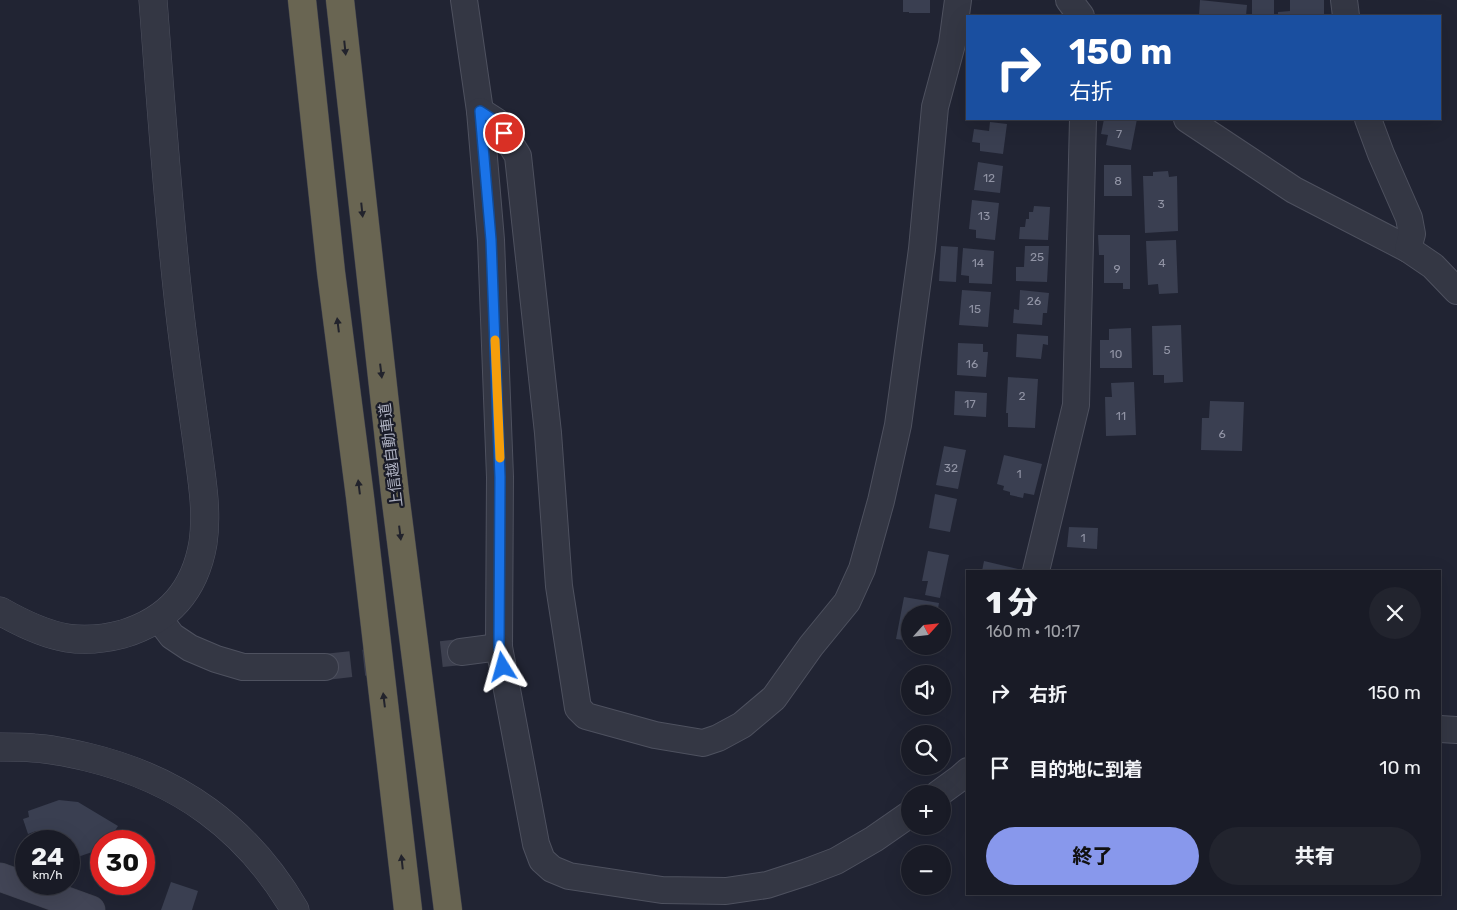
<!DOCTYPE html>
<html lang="ja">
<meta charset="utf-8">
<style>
:root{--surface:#191b26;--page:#22242e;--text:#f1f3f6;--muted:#9fa1a7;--line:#373943;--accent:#8898ec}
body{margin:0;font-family:Rubik,"Noto Sans JP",sans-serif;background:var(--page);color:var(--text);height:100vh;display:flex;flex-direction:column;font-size:19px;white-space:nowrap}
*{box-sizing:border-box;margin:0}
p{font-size:16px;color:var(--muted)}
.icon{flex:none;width:28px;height:28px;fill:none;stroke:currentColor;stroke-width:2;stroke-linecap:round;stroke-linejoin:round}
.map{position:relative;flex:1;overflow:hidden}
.panel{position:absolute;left:966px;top:570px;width:475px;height:325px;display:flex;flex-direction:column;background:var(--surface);border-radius:0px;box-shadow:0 5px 20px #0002,0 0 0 1px var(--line)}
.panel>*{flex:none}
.top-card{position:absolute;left:966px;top:15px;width:475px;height:105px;border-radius:0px;box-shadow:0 5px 20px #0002,0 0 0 1px var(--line);background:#1a4fa0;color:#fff;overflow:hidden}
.needle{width:32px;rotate:63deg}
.tools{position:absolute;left:901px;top:605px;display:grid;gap:10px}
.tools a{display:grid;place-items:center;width:50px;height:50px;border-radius:50%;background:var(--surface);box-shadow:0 5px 20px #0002,0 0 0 1px var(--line);font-size:25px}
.speed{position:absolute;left:15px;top:830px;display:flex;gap:10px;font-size:25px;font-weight:700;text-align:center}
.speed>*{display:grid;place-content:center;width:65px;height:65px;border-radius:50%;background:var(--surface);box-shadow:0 5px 20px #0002,0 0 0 1px var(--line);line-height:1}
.speed small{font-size:12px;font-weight:400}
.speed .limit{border:8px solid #d22;background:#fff;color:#111}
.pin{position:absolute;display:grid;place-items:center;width:42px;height:42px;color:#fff;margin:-21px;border:2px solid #fff;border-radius:50%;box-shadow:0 1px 5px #0007}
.me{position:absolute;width:55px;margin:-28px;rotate:352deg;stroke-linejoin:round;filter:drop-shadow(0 0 4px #0008)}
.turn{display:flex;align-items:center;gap:18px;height:105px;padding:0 20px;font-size:22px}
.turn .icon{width:65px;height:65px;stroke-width:2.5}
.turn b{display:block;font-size:35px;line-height:42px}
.round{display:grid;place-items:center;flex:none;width:52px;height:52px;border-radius:26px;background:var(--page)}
.overview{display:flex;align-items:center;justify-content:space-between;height:85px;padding:0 20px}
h1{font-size:30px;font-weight:800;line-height:38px}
.primary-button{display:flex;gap:10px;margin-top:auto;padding:10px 20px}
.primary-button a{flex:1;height:58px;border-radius:30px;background:var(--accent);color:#111;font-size:20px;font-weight:800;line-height:58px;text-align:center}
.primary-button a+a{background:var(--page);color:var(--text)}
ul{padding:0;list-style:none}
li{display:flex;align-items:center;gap:15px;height:75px;padding:0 20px}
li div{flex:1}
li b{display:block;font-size:19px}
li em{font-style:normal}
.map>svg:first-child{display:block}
.building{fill:#3a3f51}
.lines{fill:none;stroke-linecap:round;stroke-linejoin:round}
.minor-tunnel{stroke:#3d404f;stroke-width:26;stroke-dasharray:26 13;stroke-linecap:butt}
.minor-casing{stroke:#4e515f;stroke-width:28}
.tertiary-casing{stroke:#4e515f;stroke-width:29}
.secondary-casing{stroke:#3d404d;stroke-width:29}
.motorway-casing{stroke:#3c3e4b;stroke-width:29}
.minor{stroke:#343744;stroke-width:26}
.tertiary{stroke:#343744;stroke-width:28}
.secondary{stroke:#424556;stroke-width:28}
.motorway{stroke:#696552;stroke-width:28}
.oneway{fill:#22232c}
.route-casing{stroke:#114b97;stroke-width:12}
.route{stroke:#1a73e8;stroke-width:9}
.slow{stroke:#f59e0b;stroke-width:9}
.labels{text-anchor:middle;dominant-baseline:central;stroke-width:4.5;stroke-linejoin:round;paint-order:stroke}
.number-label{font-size:12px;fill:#9194a5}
.street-label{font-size:15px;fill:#aeb1c1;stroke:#1a1c28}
</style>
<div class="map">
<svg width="1457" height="910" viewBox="0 0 1457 910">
<rect width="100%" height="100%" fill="#212433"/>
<g class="building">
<polygon points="903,0 930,0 930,13 909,13 909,12 903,12"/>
<polygon points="1200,0 1247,5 1246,16 1199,16"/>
<rect x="1252" y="0" width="22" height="16"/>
<polygon points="1290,0 1324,0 1324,16 1278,16 1278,12 1290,11"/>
<polygon points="1104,119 1137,119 1131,150 1106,145 1108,135 1101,134"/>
<polygon points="990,122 1007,124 1003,154 980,151 980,143 972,142 974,129 989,131"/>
<polygon points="978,162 1003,166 1000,193 974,190"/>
<polygon points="1104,165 1131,165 1132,196 1104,196"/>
<polygon points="1168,171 1169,177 1177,176 1178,231 1145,233 1143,176 1153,176 1153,172"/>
<polygon points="972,200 999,203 995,240 976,238 976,230 969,229"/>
<polygon points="1034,206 1050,207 1048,240 1019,239 1020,227 1025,227 1026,219 1029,219 1029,212 1033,212"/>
<polygon points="1098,235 1130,235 1130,289 1123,289 1123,283 1104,283 1104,255 1099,255"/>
<polygon points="1176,240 1178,293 1159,294 1158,284 1148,285 1146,241"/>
<polygon points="941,246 958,247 956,282 939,281"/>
<polygon points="1025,246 1049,246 1047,282 1016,281 1016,267 1024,267"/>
<polygon points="963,248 994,251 992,284 969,283 969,276 961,275"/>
<polygon points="962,290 991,292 988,327 959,325"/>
<polygon points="1020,290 1049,293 1047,313 1043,313 1042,325 1013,323 1014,309 1019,310"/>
<polygon points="1181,325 1183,382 1164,383 1164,375 1153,375 1152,326"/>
<polygon points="1131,328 1132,368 1100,368 1100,340 1109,340 1109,329"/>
<polygon points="1017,334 1048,336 1048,345 1043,344 1041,359 1016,357"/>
<polygon points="958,343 983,344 983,352 988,352 986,377 957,375"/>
<polygon points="1008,377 1038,379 1035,428 1008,427 1008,413 1006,413"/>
<polygon points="1134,382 1136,435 1106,436 1105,397 1112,397 1111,383"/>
<polygon points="955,391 987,393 986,417 954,415"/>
<polygon points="1210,401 1244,402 1242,451 1201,450 1202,418 1209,418"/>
<polygon points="944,446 966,450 958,489 936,485"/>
<polygon points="1004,455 1042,464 1034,495 1024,493 1023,498 1010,495 1010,492 1003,490 1004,486 997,484"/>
<polygon points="935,494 957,499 950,532 929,528"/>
<polygon points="1069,527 1098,528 1097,549 1067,547"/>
<polygon points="928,551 949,555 940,598 925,595 928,581 922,581"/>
<polygon points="984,561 1022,570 1022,571 982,571"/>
<polygon points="904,597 939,603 937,614 910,614 910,641 896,639"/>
<polygon points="59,800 78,802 118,826 108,841 101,841 101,849 69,860 69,841 47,841 44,835 37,837 36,831 28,834 23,819 29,817 28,811"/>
<polygon points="171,882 198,891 192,910 161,910"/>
</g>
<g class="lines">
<polyline class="minor-tunnel" points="325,667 461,652"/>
<defs>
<g id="minor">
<polyline points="464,0 480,111 491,240 500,477 499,647 536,844 542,860 552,869 569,876 662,890 726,891 767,885 807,872 836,861 874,839 910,814"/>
<polyline points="1069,0 1081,16"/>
<polyline points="1344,0 1346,16"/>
<polyline points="480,111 497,122 518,156 548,433 559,586 578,708 586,716 655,735 703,743 718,738 742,725 774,698 811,646 847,602 862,569 881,501 898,425 922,249 935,107 952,44 958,0"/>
<polyline points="1187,119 1294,190 1408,249"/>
<polyline points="1368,119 1381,154 1409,218 1412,234 1408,249 1433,266 1457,291"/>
<polyline points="1036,571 1076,405 1083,119"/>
<polyline points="159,619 172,636 190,648 216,659 243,667 325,667"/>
<polyline points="461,652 499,647"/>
<polyline points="1440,729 1457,730"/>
<polyline points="938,794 960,778 968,771"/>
</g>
<g id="tertiary">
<path d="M0 611C21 623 43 634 67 638 86 641 104 639 123 634 169 620 195 590 203 543 208 509 201 475 197 442 191 399 185 357 180 314 168 210 161 105 153 0"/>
<path d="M0 747C11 747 23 747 34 748 52 749 70 753 87 757 179 779 247 828 295 910"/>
</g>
<polyline id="secondary" points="0,877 91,910"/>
<g id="motorway">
<polyline points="302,0 331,272 360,497 408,910"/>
<polyline points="340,0 395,494 448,910"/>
</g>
</defs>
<use href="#minor" class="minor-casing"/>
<use href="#tertiary" class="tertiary-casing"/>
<use href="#secondary" class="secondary-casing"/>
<use href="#motorway" class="motorway-casing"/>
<use href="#minor" class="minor"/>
<use href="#tertiary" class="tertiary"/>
<use href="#secondary" class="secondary"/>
<use href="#motorway" class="motorway"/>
</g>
<defs><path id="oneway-solid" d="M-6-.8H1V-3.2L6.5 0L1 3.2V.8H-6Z" transform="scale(1.25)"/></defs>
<g class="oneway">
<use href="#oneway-solid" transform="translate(345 48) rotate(84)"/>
<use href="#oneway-solid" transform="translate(362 210) rotate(84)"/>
<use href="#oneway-solid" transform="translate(338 325) rotate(-97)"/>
<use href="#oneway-solid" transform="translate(381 371) rotate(83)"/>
<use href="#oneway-solid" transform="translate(359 487) rotate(-97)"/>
<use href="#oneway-solid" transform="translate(400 533) rotate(83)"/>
<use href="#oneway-solid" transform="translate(384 700) rotate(-97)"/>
<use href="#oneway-solid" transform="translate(402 862) rotate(-96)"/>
</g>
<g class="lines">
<defs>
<polyline id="route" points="503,667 499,647 500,477 491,240 480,111 497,122 504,133"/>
</defs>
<use href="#route" class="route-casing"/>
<use href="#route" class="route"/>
<polyline class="slow" points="495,340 500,458"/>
</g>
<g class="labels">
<g class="number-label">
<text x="1119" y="134">7</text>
<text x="989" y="178">12</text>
<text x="1118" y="181">8</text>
<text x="1161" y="204">3</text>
<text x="984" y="216">13</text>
<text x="1037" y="257">25</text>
<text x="978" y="263">14</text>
<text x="1162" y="263">4</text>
<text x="1117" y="269">9</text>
<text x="1034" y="301">26</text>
<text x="975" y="309">15</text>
<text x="1167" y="350">5</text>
<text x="1116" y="354">10</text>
<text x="972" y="364">16</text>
<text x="1022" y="396">2</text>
<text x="970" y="404">17</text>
<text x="1121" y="416">11</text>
<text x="1222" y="434">6</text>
<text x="951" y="468">32</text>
<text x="1019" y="474">1</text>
<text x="1083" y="538">1</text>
</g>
<g class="street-label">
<text transform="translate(391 455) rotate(-97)">上信越自動車道</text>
</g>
</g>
</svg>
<div class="tools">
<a><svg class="needle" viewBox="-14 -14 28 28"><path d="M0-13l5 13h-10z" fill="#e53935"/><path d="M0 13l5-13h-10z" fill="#9fa1a7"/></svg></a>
<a><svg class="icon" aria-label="sound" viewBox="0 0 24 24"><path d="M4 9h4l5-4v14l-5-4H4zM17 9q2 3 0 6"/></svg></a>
<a><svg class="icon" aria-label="search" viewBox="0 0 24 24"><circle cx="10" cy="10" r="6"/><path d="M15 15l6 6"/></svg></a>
<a>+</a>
<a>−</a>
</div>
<div class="speed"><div>24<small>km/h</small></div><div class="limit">30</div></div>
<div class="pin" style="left:504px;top:133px;background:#d93025"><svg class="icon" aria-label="arrive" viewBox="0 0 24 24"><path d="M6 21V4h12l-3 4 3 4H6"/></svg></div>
<svg class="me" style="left:503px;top:667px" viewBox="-20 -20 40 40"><path d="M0-17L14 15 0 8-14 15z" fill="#1a73e8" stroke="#fff" stroke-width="4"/></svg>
<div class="top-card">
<div class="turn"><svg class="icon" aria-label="right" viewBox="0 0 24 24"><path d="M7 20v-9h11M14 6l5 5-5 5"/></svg><div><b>150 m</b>右折</div></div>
</div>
<section class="panel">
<div class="overview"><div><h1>1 分</h1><p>160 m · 10:17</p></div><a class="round"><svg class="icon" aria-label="close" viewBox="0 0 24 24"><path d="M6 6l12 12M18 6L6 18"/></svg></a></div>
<ul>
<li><svg class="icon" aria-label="right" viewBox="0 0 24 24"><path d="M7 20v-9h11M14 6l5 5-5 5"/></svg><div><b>右折</b></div><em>150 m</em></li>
<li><svg class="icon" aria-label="arrive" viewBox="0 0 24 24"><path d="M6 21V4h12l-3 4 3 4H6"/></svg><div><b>目的地に到着</b></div><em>10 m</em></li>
</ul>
<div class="primary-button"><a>終了</a><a>共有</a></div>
</section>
</div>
